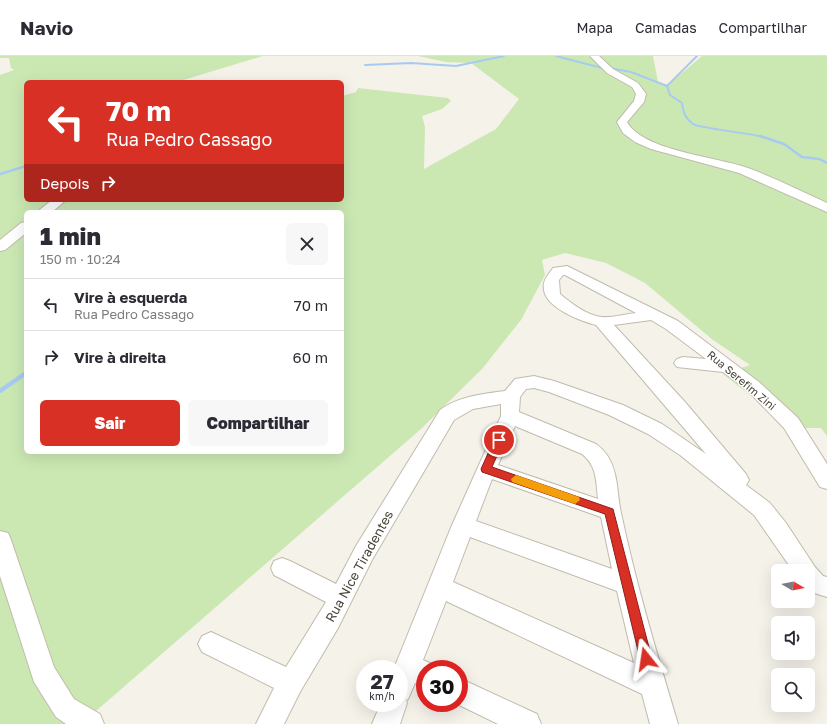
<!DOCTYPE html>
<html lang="pt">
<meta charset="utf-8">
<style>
:root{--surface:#fff;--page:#f7f7f7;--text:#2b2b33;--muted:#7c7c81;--line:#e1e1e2;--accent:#d93025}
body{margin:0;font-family:"Golos Text",sans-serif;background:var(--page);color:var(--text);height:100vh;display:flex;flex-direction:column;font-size:15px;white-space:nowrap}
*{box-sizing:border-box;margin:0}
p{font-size:13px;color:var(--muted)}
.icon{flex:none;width:22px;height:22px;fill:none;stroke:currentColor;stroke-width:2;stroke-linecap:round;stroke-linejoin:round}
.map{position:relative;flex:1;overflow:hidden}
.panel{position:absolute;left:24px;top:154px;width:320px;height:244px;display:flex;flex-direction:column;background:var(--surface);border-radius:6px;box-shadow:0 4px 16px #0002}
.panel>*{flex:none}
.banner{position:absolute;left:24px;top:24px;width:320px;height:122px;border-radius:6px;box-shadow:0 4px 16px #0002;background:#d93025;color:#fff;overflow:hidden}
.needle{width:26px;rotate:99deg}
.fabs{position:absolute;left:771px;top:508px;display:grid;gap:8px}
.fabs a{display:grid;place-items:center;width:44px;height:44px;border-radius:6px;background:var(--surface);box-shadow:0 4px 16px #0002;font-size:20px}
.speed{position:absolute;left:356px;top:604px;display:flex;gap:8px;font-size:20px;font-weight:700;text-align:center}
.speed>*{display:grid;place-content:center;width:52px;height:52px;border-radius:50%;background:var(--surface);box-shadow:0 4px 16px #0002;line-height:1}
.speed small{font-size:10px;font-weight:400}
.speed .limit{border:6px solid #d22;background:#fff;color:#111}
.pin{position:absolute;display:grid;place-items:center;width:34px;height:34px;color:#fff;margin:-17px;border:2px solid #fff;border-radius:50%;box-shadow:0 1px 4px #0007}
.me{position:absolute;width:44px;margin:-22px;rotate:345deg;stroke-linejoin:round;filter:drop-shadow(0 0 3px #0008)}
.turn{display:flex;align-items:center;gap:14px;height:84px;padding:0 16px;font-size:18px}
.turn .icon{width:52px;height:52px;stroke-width:2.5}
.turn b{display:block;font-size:28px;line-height:34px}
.then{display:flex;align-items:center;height:38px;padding:0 16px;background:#0003;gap:8px;font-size:15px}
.round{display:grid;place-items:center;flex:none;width:42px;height:42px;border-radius:6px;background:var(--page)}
.summary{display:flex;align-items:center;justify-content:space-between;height:68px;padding:0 16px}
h1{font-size:24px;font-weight:800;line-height:30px}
.button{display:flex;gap:8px;margin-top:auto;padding:8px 16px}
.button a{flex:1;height:46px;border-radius:6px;background:var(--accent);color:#fff;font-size:16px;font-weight:800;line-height:46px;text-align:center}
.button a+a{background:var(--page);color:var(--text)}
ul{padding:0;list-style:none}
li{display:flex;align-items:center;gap:12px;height:52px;padding:0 16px;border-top:1px solid var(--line)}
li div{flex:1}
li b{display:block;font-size:15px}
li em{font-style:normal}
header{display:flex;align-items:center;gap:24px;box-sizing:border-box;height:56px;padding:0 20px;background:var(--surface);border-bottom:1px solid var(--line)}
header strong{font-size:19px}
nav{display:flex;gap:22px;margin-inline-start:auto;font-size:14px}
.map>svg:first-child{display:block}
.green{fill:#cbe8b3;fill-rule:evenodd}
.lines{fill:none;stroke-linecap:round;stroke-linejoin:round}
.stream-far2{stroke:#a7cbf0;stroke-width:2}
.stream-far1{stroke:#a7cbf0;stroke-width:2.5}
.stream{stroke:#a7cbf0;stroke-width:4.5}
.minor-casing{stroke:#c0bbac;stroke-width:2}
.minor{fill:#fff;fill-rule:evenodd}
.route{fill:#d93025;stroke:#8d1f18}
.slow{fill:#f59e0b}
.labels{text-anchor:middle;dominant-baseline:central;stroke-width:3;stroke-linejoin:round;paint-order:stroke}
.street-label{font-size:11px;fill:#494438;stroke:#fff}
.near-street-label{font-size:13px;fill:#494438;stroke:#fff}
</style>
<header>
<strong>Navio</strong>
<nav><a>Mapa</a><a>Camadas</a><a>Compartilhar</a></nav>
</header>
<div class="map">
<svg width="827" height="668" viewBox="0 0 827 668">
<rect width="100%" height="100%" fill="#f5f2ea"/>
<path class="green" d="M0 0H263L177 26H26V144H342V40L356 36 358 32 448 42 451 45 442 53 422 60 425 71 424 113 496 73 519 43 471 7 446 6 418 0H653L658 26 668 29 702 0H827V380L821 372H787L758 345 723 318 750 309 713 284 645 227 606 207 565 197 542 204 545 219 521 264 482 313 421 373 81 668H0V19L14 14 11 12 9 2H0ZM26 156H342V396H26Z"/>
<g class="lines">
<g class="stream-far2">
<polyline points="556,0 602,12"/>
<path d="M697 0 667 30 670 39 682 47C683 56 685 62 693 68 698 72 749 77 763 81"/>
<polyline points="365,9 411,7 456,10 504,0"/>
<polyline points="609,12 631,16 667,30"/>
</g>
<g class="stream-far1">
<polyline points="760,80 784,88 802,101 819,103 827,107"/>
<polyline points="0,118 26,110"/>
</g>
<polyline class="stream" points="0,335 26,317"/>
<defs>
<g id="minor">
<path d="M590 0H599L613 13 638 27 646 38 644 46 627 66C643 95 718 101 748 112 775 122 801 135 827 147V156L739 117 651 93 635 86 623 77 617 66 634 45 636 38 632 31 607 17Z"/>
<polygon points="52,144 66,144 52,156 37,156"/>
<polygon points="26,166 26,177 5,194 0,195 0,184 21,167"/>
<path d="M567 210 678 265 759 326 798 362 827 408V433L820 431 784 372 747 334 723 316 677 311 674 307 677 303 683 301 706 303 666 273 651 264 614 269 685 346 746 418 749 424 746 429 770 447 786 467 815 511 823 520 827 521V541L808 535V515H793L754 459 680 399 648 378 609 359 549 336 534 332 526 333 520 341 519 356 596 388C606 395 612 405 615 418 618 430 618 444 621 457 636 528 657 598 678 668H650L642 638 446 545 423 604 434 609 436 613H425V631L415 627 408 643 406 644 407 647 400 668H372L381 647H399V613H394L395 610 452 469 501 360V348L473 353 454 364 372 504 338 572 300 636 284 668H256L274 632 202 596 198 588 202 580 211 576 286 611 326 546 274 519 271 512 274 505 282 502 290 505 336 528 356 490 440 354C459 340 483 338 505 335L515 323 534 320 554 325 623 349 662 368 706 398 596 269C581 265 546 252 544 234 542 225 548 219 553 212ZM563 219H565L636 257C625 258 612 262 601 261 586 259 571 247 560 238L559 224ZM515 370 582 398C597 410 596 425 598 443L498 409ZM492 423 601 461 612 513 476 465ZM470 481 617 535 634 607 453 526Z"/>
<polygon points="0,475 8,477 11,484 54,611 74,643 100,658 104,668 66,668 56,661 34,626 0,520"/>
<polygon points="459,622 537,658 541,668 498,668 455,647 459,647"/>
</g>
</defs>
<use href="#minor" class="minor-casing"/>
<use href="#minor" class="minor"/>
</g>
<polygon class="route" points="499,380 504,384 492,411 613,453 652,603 651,607 646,609 641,607 640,603 605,458 482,416 481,413 494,384"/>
<polygon class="slow" points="516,419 579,441 580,444 575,448 512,426 511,423"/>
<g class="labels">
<g class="street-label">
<text transform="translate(742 324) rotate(40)">Rua Serefim Zini</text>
</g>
<g class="near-street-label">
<text transform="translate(359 510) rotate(-61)">Rua Nice Tiradentes</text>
</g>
</g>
</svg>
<div class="fabs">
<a><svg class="needle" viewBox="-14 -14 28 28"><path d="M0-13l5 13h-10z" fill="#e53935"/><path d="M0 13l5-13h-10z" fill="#7c7c81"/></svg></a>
<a><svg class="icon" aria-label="sound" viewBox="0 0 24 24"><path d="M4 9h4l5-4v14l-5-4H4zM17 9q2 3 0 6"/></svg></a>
<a><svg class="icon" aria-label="search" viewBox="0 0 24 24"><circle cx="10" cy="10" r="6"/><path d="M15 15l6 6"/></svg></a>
</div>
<div class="speed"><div>27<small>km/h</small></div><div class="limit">30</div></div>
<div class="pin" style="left:499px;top:384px;background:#d93025"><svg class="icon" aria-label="arrive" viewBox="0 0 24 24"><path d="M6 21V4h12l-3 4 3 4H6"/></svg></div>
<svg class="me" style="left:646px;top:603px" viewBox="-20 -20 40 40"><path d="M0-17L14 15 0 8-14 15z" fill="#d93025" stroke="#fff" stroke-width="4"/></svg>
<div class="banner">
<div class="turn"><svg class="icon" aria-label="left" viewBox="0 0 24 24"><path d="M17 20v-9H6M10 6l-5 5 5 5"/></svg><div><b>70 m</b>Rua Pedro Cassago</div></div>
<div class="then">Depois<svg class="icon" aria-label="right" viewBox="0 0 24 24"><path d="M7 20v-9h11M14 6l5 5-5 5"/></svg></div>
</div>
<section class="panel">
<div class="summary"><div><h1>1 min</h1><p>150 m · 10:24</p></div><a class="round"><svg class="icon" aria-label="close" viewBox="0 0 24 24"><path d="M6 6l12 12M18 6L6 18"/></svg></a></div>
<ul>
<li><svg class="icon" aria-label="left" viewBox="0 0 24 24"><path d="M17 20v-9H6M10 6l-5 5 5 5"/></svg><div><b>Vire à esquerda</b><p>Rua Pedro Cassago</p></div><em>70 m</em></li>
<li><svg class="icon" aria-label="right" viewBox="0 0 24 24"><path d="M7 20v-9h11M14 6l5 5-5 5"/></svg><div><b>Vire à direita</b></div><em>60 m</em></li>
</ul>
<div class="button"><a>Sair</a><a>Compartilhar</a></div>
</section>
</div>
